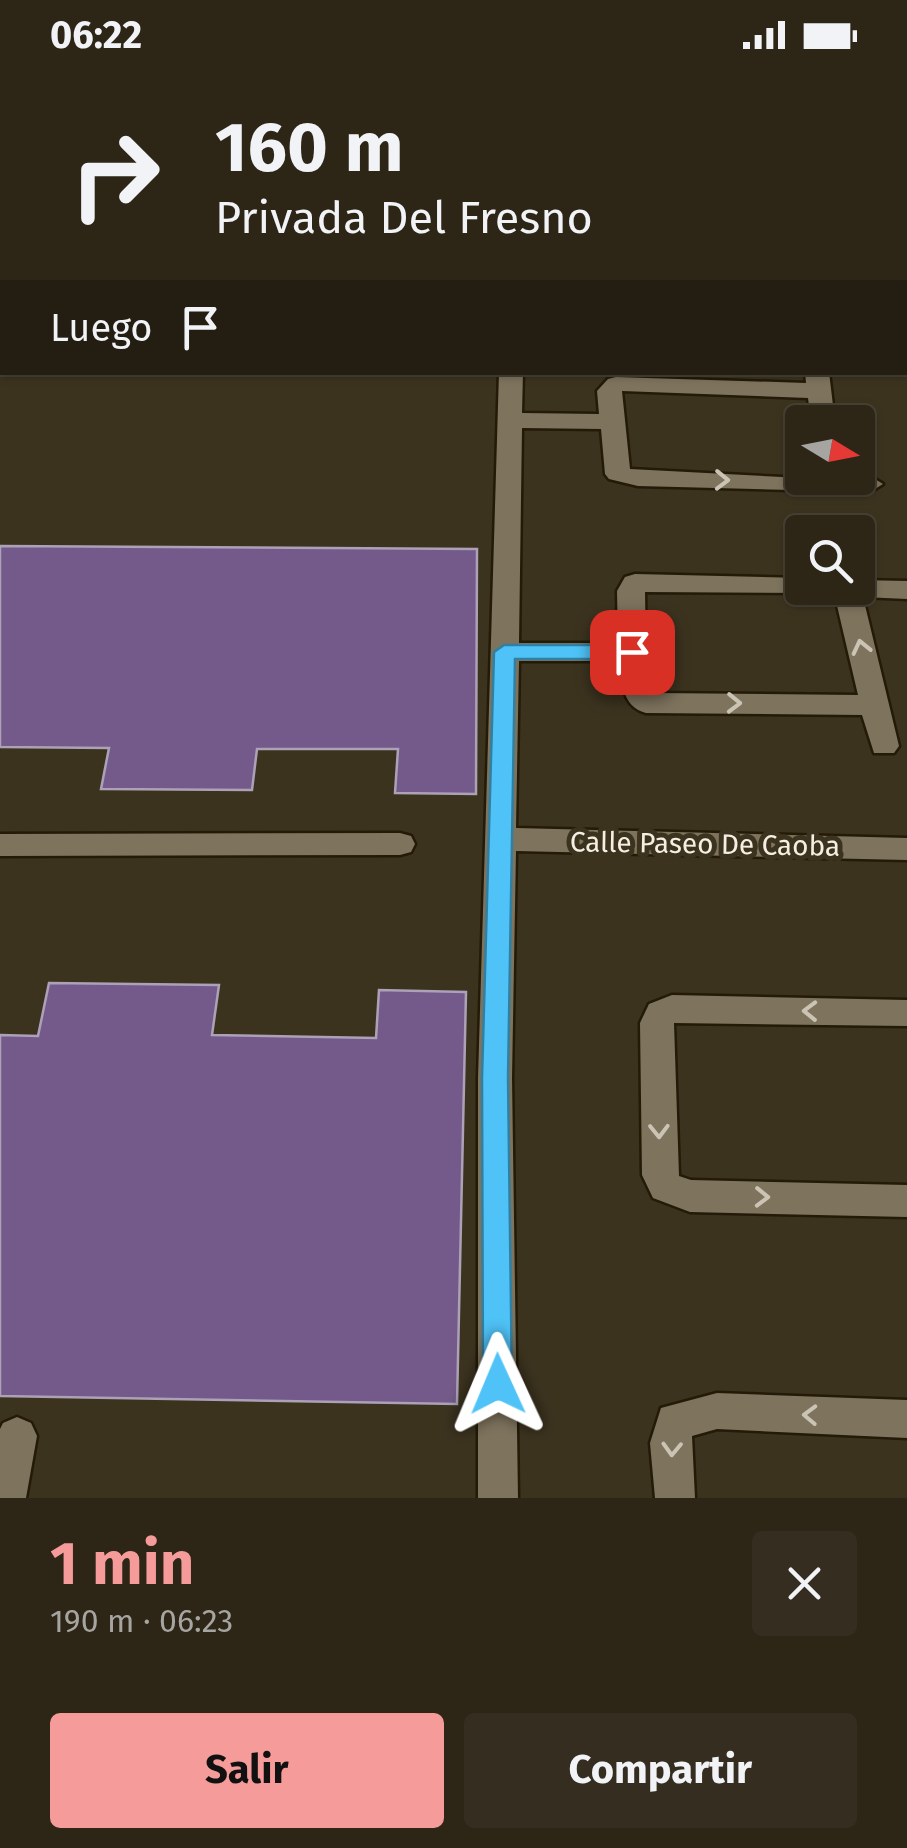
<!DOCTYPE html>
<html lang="es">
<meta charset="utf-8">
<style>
:root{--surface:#2d2617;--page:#352e20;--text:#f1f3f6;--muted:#a7a5a1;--line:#484336;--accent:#f59b99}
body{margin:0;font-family:"Fira Sans",sans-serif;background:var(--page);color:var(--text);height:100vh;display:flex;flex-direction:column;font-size:38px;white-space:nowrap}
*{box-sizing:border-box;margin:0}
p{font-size:32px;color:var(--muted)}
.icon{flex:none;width:55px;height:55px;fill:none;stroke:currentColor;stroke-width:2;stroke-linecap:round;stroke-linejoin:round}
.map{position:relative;height:1428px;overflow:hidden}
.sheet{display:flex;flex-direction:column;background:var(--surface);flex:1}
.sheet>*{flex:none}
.guide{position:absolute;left:0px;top:0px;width:908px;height:305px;box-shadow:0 2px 8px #0004,0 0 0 2px var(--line);background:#2d2617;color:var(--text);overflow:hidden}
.needle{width:65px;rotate:100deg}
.tools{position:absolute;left:785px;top:335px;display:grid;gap:20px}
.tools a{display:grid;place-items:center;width:90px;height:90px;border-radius:10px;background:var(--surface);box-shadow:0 2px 8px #0004,0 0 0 2px var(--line);font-size:50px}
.pin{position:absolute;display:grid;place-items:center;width:85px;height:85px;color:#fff;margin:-42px;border-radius:20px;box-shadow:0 5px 15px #0006}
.me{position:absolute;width:110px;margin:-55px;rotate:359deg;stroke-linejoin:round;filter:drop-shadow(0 0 8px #0008)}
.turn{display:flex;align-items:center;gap:35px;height:210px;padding:0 50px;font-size:45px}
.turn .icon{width:130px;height:130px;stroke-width:2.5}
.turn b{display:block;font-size:70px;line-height:85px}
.then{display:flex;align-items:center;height:95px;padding:0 50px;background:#0003;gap:20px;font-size:38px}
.round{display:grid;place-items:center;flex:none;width:105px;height:105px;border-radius:10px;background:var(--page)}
.head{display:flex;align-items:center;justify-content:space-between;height:170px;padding:0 50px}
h1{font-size:60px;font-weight:700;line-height:75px;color:var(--accent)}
.cta{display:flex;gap:20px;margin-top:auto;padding:20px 50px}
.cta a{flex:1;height:115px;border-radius:10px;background:var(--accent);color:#111;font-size:40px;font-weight:700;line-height:115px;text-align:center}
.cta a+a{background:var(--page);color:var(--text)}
.status{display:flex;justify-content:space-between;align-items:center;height:70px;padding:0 50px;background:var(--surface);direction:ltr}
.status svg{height:28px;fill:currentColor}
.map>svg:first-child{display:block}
.building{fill:#735a8a;stroke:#aca1b7;stroke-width:2.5}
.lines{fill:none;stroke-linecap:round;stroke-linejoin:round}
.minor-casing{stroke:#231a07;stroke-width:5}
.major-casing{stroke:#231a07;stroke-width:5}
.path{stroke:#8d8575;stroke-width:5;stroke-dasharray:4 5;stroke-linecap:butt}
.minor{fill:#7e735d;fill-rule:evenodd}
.major{fill:#c47174;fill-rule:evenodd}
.oneway{stroke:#cbc4b4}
.route{fill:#4fc3f7;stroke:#337fa1;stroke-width:2.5}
.labels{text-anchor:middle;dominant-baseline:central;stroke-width:10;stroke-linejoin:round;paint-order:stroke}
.street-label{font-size:28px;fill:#f5efe3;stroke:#3c331f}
</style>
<div class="status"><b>06:22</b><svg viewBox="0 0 49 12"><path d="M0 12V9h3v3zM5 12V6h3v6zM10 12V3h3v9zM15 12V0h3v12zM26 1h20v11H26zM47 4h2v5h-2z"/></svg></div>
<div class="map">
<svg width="907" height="1428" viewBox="0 0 907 1428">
<rect width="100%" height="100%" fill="#3c331f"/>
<g class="building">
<polygon points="0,476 477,479 476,724 395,723 398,679 257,679 252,720 101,719 109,678 0,677"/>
<polygon points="49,913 219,915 212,965 376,968 379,920 466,922 457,1334 0,1326 0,965 38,966"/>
</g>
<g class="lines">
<defs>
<g id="minor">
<polygon points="203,0 223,0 223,2 204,2"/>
<polygon points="301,0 321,0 322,2 303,2"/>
<polygon points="403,0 423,0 423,2 404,2"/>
<polygon points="504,0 524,0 524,2 505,2"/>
<rect x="905" y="21" width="2" height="12"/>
<rect x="905" y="227" width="2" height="14"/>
<path d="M499 302H523L522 343 599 344 597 321 608 309 616 307 806 313 805 302H829L835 352H811L808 328 622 321 630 399 802 408 870 406 883 414 870 422 638 416 609 409 605 404 601 359 522 358 519 573H618L617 521 625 507 635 504 802 508V518H815L812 523 645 522 646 582 653 623 858 625 835 527 820 524 816 518H858V510L907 511V529L863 527 899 676 894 683H874L862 645 646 643C621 636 623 613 619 591H519L516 758 907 768V790L516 781 512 1008 518 1428H478V1008Z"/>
<polygon points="400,763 411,766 415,774 411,782 400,785 0,786 0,764"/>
<polygon points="672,925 907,930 907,956 674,953 679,1106 691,1110 907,1115 907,1147 690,1142 653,1128 642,1105 640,953 649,934"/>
<polygon points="717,1323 907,1330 907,1368 717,1359 692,1366 695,1428 655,1428 650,1373 661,1338"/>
<polygon points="17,1347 31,1353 37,1366 26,1428 0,1428 0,1359 3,1353"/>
</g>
<rect id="major" x="0" y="12" width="2" height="12"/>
</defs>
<use href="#minor" class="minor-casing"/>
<use href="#major" class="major-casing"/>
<polyline class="path" points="94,2 108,0"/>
<use href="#minor" class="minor"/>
<use href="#major" class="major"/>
</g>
<defs><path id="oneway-chevron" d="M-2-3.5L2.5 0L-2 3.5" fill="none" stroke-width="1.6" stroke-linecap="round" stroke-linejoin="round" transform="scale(2.5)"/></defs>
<g class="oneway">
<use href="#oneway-chevron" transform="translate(722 410) rotate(1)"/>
<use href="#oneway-chevron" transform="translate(861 577) rotate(-103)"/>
<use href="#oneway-chevron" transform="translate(734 633) rotate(1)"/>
<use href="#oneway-chevron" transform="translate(810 941) rotate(-179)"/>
<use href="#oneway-chevron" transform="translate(659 1061) rotate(89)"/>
<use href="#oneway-chevron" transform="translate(762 1127) rotate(1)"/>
<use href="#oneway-chevron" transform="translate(810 1345) rotate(-178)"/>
<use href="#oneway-chevron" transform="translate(672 1379) rotate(92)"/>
</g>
<polygon class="route" points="504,575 632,575 642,582 632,589 515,589 508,1008 512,1314 508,1323 498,1327 487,1323 483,1314 482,1008 494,582"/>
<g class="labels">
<g class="street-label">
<text transform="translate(705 774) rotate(1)">Calle Paseo De Caoba</text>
</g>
</g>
</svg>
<div class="tools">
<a><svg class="needle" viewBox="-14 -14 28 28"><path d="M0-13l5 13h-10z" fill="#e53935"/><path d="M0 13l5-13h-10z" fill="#a7a5a1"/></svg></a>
<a><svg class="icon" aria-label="search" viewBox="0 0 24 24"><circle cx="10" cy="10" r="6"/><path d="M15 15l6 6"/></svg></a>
</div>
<div class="pin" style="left:632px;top:582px;background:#d93025"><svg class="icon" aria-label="arrive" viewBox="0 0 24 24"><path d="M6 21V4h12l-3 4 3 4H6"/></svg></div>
<svg class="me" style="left:498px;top:1314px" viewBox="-20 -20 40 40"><path d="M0-17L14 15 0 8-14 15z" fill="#4fc3f7" stroke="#fff" stroke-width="4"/></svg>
<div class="guide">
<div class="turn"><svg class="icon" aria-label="right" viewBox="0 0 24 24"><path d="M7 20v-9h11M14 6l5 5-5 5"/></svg><div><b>160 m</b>Privada Del Fresno</div></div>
<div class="then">Luego<svg class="icon" aria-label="arrive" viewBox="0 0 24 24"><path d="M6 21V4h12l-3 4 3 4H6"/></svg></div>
</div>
</div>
<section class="sheet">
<div class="head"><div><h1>1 min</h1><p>190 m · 06:23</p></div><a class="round"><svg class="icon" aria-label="close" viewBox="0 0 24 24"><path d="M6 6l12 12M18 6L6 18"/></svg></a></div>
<div class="cta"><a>Salir</a><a>Compartir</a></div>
</section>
